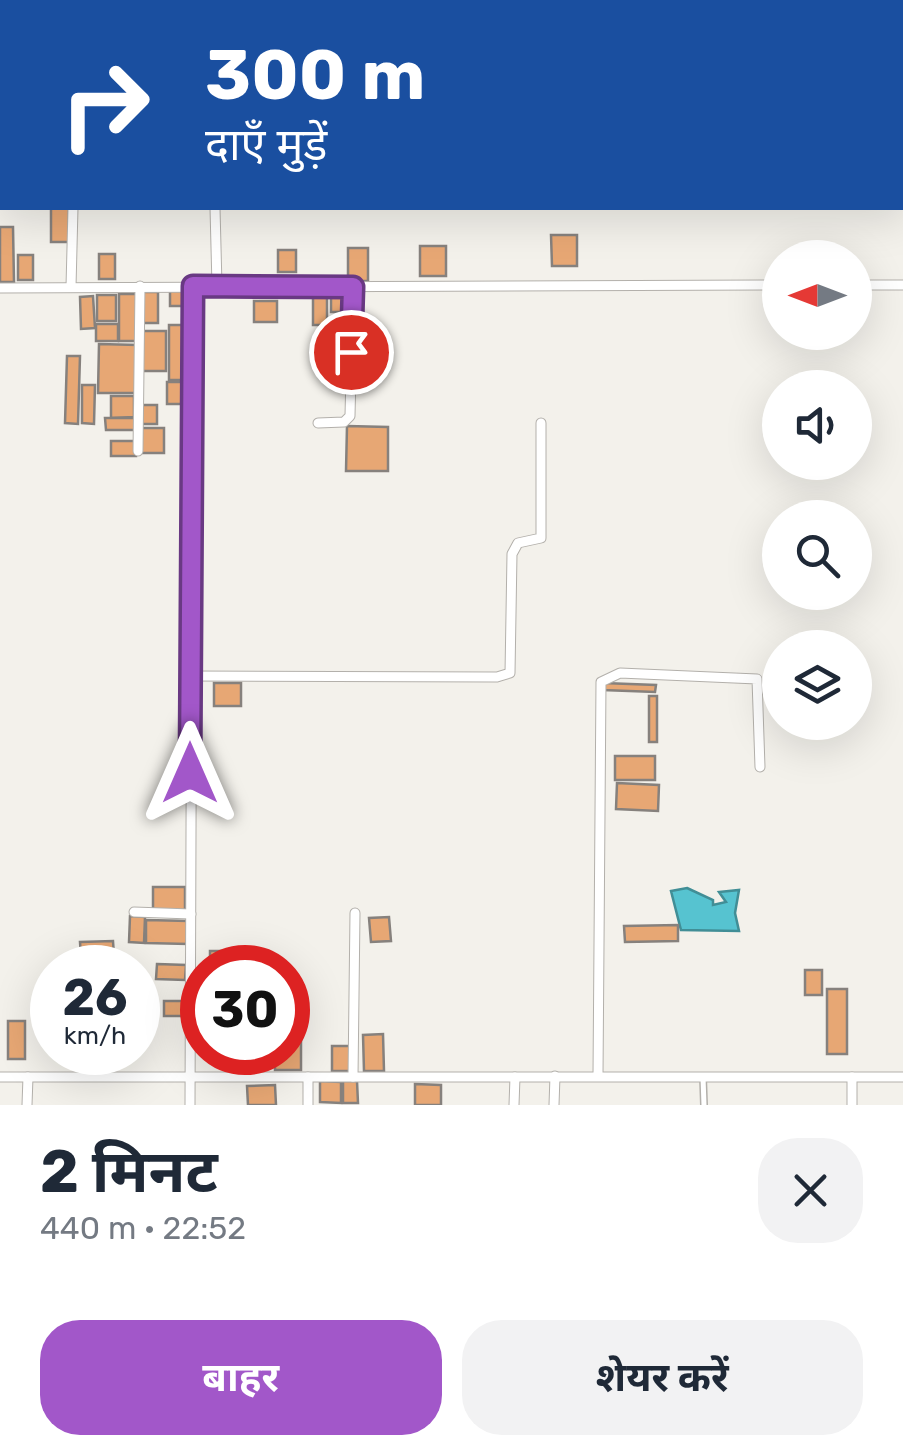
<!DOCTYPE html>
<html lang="hi">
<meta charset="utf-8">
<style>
:root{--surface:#fff;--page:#f2f2f3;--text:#1f2937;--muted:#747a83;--accent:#a257c9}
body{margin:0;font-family:Rubik,"Noto Sans Devanagari",sans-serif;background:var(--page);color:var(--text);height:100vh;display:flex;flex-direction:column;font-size:38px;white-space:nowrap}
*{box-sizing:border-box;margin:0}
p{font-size:32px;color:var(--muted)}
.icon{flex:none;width:55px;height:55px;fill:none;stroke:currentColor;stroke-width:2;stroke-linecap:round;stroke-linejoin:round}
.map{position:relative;height:1105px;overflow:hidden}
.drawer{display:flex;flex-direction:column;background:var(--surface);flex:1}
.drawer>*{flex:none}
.banner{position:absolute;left:0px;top:0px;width:905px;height:210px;box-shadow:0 10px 40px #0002;background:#1a4fa0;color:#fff;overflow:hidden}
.needle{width:65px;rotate:270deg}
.controls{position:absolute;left:762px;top:240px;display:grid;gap:20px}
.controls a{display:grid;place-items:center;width:110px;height:110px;border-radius:50%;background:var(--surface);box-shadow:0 10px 40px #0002;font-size:50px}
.speed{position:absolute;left:30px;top:945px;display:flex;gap:20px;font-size:50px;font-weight:700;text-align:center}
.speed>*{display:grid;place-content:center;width:130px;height:130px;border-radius:50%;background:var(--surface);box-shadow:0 10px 40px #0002;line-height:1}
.speed small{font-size:25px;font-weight:400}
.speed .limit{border:15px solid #d22;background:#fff;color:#111}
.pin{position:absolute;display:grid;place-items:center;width:85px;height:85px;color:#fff;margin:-42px;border:5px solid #fff;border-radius:50%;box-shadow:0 2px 10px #0007}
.me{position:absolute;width:110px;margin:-55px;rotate:0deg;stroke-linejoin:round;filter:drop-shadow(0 0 8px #0008)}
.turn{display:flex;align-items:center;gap:35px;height:210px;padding:0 40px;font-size:45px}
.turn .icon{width:130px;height:130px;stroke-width:2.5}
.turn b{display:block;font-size:70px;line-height:85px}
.round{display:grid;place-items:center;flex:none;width:105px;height:105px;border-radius:40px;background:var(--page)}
.overview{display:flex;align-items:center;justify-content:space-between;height:170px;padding:0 40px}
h1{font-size:60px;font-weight:700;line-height:75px}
.action{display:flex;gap:20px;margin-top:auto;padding:20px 40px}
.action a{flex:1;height:115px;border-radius:40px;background:var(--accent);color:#fff;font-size:40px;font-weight:700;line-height:115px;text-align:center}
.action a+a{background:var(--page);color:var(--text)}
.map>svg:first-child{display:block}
.water{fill:#56c3d0;stroke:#418e96;stroke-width:2.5}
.building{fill:#e7a774;stroke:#86817d;stroke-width:2.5}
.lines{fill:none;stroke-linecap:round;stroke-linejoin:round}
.service-casing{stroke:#b3b0ab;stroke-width:8}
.minor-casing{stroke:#b3b0ab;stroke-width:11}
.secondary-casing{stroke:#b3b0ab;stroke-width:15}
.service{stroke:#fff;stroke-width:5}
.minor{stroke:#fff;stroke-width:9}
.secondary{stroke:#fff;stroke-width:12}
.route-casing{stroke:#693983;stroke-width:25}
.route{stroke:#a257c9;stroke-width:18}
</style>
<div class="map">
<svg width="903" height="1105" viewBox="0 0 903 1105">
<rect width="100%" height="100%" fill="#f3f1eb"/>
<polygon class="water" points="687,888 713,900 713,905 726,902 719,892 739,890 735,913 739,931 681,930 671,891"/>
<g class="building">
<rect x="51" y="208" width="18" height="34"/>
<polygon points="0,227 13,227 14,282 0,282"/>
<polygon points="551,235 577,235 577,266 552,266"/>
<rect x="420" y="246" width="26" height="30"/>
<rect x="796" y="247" width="30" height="11"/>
<rect x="348" y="248" width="20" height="33"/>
<rect x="278" y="250" width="18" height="22"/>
<rect x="99" y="254" width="16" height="25"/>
<rect x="18" y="255" width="15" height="25"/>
<rect x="170" y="290" width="19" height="16"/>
<rect x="141" y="292" width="17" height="31"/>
<rect x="331" y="292" width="19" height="20"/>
<rect x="313" y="293" width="14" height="32"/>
<rect x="119" y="294" width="19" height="47"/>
<rect x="97" y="295" width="19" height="26"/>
<polygon points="93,296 95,328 81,329 80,297"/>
<rect x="254" y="301" width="23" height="21"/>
<rect x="96" y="324" width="22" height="17"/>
<rect x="169" y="325" width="20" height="55"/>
<rect x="142" y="331" width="24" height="40"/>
<polygon points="99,344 138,345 138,393 98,393"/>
<rect x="327" y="346" width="21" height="25"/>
<polygon points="67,356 80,356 78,424 65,423"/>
<rect x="167" y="382" width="21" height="22"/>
<polygon points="82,385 95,385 94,424 82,423"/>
<polygon points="111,396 134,396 134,417 111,418"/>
<rect x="140" y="405" width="17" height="19"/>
<polygon points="105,418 135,418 135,430 106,430"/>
<polygon points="347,426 388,427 388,471 346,471"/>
<rect x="140" y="428" width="24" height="25"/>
<rect x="111" y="441" width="25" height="15"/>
<rect x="214" y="683" width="27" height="23"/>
<polygon points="603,683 656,685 655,692 603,690"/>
<rect x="649" y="696" width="8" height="46"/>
<rect x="615" y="756" width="40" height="24"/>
<polygon points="617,783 659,785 658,811 616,809"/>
<polygon points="153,887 185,887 185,912 153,911"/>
<polygon points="130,916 145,917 144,943 129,942"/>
<polygon points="389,917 391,941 371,942 369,918"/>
<polygon points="146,920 189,921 188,944 146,943"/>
<polygon points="678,925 678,941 625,942 624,926"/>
<polygon points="113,941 114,956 81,957 80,942"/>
<rect x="210" y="951" width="24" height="17"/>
<polygon points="112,958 112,968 81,968 81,959"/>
<polygon points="157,964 186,965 185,980 156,979"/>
<rect x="805" y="970" width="17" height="25"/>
<rect x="827" y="989" width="20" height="65"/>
<rect x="164" y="1001" width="20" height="15"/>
<polygon points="301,1013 301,1070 275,1070 275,1052 288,1052 288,1014"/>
<rect x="8" y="1021" width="17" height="38"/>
<polygon points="383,1034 384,1071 364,1071 363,1035"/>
<rect x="332" y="1046" width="19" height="25"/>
<polygon points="320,1081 341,1082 341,1103 320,1102"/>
<polygon points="343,1081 357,1081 358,1103 343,1103"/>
<polygon points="415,1084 441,1085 441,1105 415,1105"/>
<polygon points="275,1085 276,1105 248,1105 247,1086"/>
</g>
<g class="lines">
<defs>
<polyline id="service" points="703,1077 704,1105"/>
<g id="minor">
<polyline points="25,2 25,0"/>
<polyline points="215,208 217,286"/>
<polyline points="855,285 903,285"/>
<polyline points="71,287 73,208"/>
<polyline points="0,288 780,285"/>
<polyline points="318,423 344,422 350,416 353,287"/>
<polyline points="138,451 140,286"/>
<polyline points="191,676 497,677 510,673 512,554 518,543 541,538 541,423"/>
<polyline points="134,912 191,914"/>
<polyline points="598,1075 601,682 620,673 757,679 760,767"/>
<polyline points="0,1077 903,1077"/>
<polyline points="308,1077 308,1105"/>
<polyline points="353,1077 355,913"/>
<polyline points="852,1077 852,1105"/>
<polyline points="27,1105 28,1077"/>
<polyline points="190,1105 193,286"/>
<polyline points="514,1105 515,1077"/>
<polyline points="554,1105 555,1076"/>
</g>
<g id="secondary">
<polyline points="95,2 98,0"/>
<polyline points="0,87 2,85"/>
</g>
</defs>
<use href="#service" class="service-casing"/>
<use href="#minor" class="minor-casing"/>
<use href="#secondary" class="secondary-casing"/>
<use href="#service" class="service"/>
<use href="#minor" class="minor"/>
<use href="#secondary" class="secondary"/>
</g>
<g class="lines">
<defs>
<polyline id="route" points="190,773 193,286 353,287 351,352"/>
</defs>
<use href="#route" class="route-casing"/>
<use href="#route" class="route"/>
</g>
</svg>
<div class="controls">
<a><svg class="needle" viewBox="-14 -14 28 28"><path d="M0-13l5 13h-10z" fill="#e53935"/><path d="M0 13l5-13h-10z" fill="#747a83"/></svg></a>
<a><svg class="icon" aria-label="sound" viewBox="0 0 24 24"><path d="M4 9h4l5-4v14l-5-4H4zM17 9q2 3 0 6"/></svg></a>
<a><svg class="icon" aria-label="search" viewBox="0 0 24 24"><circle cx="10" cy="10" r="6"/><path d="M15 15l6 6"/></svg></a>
<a><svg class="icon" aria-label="layers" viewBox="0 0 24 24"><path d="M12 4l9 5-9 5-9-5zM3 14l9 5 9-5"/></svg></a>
</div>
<div class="speed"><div>26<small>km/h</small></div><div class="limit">30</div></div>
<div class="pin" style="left:351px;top:352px;background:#d93025"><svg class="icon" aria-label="arrive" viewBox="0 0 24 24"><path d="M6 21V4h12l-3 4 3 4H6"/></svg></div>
<svg class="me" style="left:190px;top:773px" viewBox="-20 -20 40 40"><path d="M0-17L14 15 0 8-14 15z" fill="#a257c9" stroke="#fff" stroke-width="4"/></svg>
<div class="banner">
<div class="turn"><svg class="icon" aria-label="right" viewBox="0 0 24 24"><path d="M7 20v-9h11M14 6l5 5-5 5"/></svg><div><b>300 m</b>दाएँ मुड़ें</div></div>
</div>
</div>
<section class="drawer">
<div class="overview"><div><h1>2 मिनट</h1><p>440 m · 22:52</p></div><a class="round"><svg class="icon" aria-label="close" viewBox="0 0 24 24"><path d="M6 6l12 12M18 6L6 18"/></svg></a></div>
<div class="action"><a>बाहर</a><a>शेयर करें</a></div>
</section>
